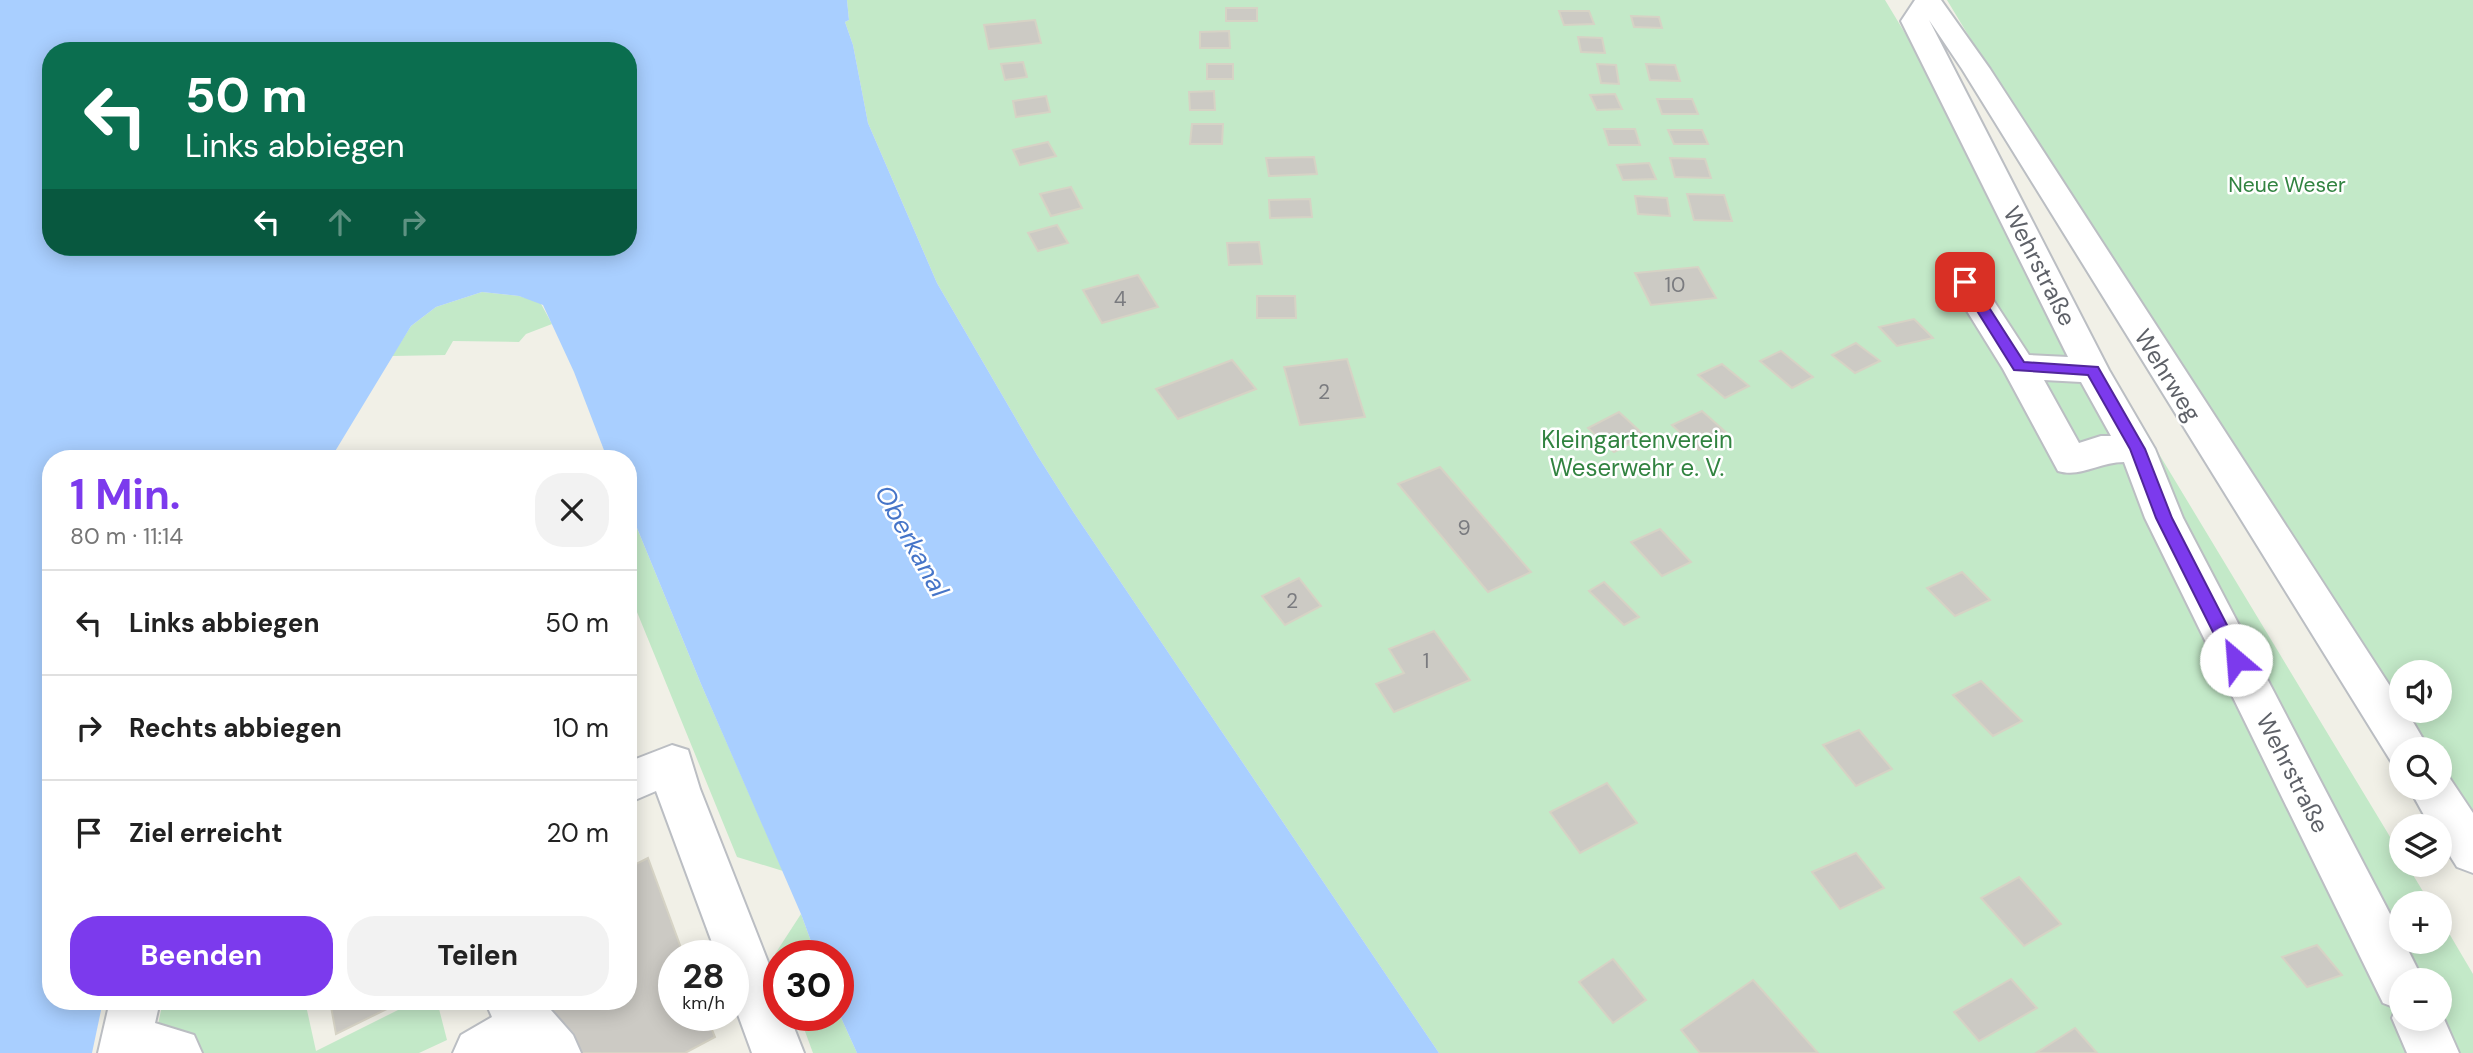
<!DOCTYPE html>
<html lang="de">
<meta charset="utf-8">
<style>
:root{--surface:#fff;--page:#f2f2f2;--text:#222;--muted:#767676;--line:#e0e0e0;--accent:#7c3aed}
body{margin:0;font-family:"DM Sans",sans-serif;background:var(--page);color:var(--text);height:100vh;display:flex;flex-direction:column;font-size:26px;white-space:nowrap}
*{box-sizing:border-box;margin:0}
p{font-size:23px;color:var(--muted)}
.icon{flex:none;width:38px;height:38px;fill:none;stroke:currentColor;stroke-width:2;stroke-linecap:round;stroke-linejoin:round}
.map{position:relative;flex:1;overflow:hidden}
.side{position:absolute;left:42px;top:450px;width:595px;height:560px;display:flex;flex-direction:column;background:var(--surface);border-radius:28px;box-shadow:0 4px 18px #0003}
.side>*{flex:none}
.banner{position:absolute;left:42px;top:42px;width:595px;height:214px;border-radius:28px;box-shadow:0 4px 18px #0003;background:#0b6e4f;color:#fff;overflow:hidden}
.tools{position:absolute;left:2389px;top:660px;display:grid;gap:14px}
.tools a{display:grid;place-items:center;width:63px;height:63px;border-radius:50%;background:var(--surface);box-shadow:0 4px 18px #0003;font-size:35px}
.speed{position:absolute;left:658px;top:940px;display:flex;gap:14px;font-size:35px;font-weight:700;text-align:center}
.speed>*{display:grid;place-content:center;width:91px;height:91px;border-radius:50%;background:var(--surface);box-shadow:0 4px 18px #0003;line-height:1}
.speed small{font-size:18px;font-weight:400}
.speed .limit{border:10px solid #d22;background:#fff;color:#111}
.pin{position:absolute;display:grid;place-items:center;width:60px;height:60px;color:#fff;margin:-30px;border-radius:14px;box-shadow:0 4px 10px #0006}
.me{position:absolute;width:77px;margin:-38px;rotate:333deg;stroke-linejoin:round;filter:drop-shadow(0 0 5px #0008)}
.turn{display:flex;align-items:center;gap:24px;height:147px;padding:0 28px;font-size:32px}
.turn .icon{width:91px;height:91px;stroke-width:2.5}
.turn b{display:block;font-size:49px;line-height:60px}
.lanes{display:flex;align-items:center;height:66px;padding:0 28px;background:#0003;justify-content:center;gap:35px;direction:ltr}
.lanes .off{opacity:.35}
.round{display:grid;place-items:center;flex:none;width:74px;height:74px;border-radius:28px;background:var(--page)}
.headline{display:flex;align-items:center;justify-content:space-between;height:119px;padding:0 28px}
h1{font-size:42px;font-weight:700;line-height:52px;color:var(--accent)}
.primary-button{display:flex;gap:14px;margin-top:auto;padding:14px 28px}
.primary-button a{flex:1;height:80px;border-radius:28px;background:var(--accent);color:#fff;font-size:28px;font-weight:700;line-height:80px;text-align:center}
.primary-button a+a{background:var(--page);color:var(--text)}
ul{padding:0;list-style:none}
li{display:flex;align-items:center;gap:21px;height:105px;padding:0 28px;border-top:2px solid var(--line)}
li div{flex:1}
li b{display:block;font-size:26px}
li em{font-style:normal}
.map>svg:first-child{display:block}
.green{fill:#c3e9c8;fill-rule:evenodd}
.water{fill:#a9cfff;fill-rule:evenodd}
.building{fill:#cccac4;stroke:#d6d3c5;stroke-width:2}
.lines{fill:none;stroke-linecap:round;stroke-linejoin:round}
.minor-casing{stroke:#bbbec3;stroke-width:4}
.minor{fill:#fff;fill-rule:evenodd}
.route{fill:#7c3aed;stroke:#51269a;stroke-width:2}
.labels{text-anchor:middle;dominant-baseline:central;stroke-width:5;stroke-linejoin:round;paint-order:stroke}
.far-park-label{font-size:21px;fill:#318340;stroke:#fff}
.number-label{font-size:21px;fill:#7a7b7f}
.street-label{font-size:24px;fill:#5e6168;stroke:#fff}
.park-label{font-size:24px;fill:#318340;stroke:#fff}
.water-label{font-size:26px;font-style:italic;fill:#4675c8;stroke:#fff}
</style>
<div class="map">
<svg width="2473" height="1053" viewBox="0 0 2473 1053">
<rect width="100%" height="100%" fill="#f1f0e7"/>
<g class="green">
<path d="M847 0H1885L2401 855V864L2407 865 2430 903H2401V942H2440V918L2473 974V1053H1439L1074 513 1037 455 937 283 868 123 853 45 845 22 849 20ZM2401 980H2440V1018H2401Z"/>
<path d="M1947 0H2473V823L2440 772V749H2424L2017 116ZM2401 672H2440V710H2401Z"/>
<polygon points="482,292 519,296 540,302 552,324 526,334 519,342 453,341 445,355 392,356 411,326 436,307"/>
<polygon points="628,506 701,684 783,871 737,857 628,590"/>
<polygon points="801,914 816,955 779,956 779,964 775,954"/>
<polygon points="163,1001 305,1001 316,1051 416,1001 437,1001 447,1040 419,1053 152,1053"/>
<polygon points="838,1011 857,1053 813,1053 799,1015 838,1015"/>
</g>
<path class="water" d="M0 0H847L849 20 845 22 853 45 868 123 937 283 1037 455 1074 513 1439 1053H857L838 1011V956L816 955 801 914 701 684 628 506V458H607L574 372 543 305 519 296 482 292 436 307 411 326 331 458H51V1001H103L92 1053H0ZM51 51H628V247H51Z"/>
<g class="building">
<rect x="1226" y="8" width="31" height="13"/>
<polygon points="1559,11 1589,11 1594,24 1564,25"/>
<polygon points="1631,16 1659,17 1662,28 1634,27"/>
<polygon points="1035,20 1041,43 989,49 984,25"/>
<polygon points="1229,31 1230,48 1200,48 1200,32"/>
<polygon points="1578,37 1602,38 1605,53 1581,52"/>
<polygon points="1023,62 1027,77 1005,80 1001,64"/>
<rect x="1207" y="64" width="26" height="15"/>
<polygon points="1597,64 1616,65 1619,84 1601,83"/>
<polygon points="1646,64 1675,65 1680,81 1650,80"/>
<polygon points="1214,91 1215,110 1190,110 1189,92"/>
<polygon points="1615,94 1622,109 1597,110 1590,95"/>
<polygon points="1046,96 1050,112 1016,117 1013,101"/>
<polygon points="1657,99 1692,99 1698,114 1662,114"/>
<polygon points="1192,124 1223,124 1222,144 1190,144"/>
<polygon points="1604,129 1635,129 1640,145 1609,145"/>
<polygon points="1668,130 1702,130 1708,144 1674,144"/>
<polygon points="1048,142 1056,156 1020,165 1013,150"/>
<polygon points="1314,157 1317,174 1269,176 1266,158"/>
<polygon points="1670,158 1705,159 1711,178 1675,177"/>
<polygon points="1649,163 1656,179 1623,180 1617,165"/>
<polygon points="1071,187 1082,208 1051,216 1040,194"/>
<polygon points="1687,194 1724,195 1732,221 1694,220"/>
<polygon points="1635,196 1667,198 1670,216 1638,214"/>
<polygon points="1310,199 1312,217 1270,218 1269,200"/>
<polygon points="1057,225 1068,243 1038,251 1028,233"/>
<polygon points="1259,242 1262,264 1229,265 1227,243"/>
<polygon points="1698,267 1716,298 1651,305 1635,273"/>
<polygon points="1138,275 1158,307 1102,323 1083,290"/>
<polygon points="1257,296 1295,296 1296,318 1257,318"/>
<polygon points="1914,319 1933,338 1897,346 1879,327"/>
<polygon points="1856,343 1880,361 1855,373 1832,355"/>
<polygon points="1781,351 1813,377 1792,388 1760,361"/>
<polygon points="1347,359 1365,417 1300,425 1284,367"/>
<polygon points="1232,360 1256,389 1178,419 1156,389"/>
<polygon points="1722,364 1749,386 1725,398 1698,375"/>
<polygon points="1702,411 1729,435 1699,450 1672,425"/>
<polygon points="1619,412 1645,436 1614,452 1588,428"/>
<polygon points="1440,467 1531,572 1488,592 1398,484"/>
<polygon points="1660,529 1691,562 1662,576 1631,542"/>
<polygon points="1962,572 1990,600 1955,616 1927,588"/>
<polygon points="1299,578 1321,606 1285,625 1262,596"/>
<polygon points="1604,582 1639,617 1624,625 1589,591"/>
<polygon points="1434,631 1470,680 1394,712 1376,684 1404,673 1389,649"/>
<polygon points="1981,681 2022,721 1993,736 1953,695"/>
<polygon points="1859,730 1892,769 1856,786 1823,745"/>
<polygon points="1607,783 1637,823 1580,853 1550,812"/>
<polygon points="1856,853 1884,888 1840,909 1812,872"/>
<polygon points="648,858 684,956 674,956 674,1015 706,1015 715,1037 685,1053 566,1053 550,1001 628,1001 628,868"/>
<polygon points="2019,877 2061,924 2024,946 1981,898"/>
<polygon points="2317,945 2342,975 2307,987 2282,957"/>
<polygon points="1613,959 1646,1000 1613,1023 1579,982"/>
<polygon points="2011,979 2037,1008 1979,1041 1954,1012"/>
<polygon points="1753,980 1818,1053 1700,1053 1681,1030"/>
<polygon points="330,1001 403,1001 336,1034"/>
<polygon points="2075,1028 2097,1053 2036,1053"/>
</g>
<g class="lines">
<defs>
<g id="minor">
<path d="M1915 0H1941L1990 69 2401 703V710H2406L2429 749H2401V766L2392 763 1962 69 1929 20 2109 370 2155 449 2183 518 2401 935V942H2404L2423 980H2401V1018H2440V1010L2459 1053H2407L2392 1018 2396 1008 2383 1003 2145 518 2124 462C2098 462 2081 478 2058 471L2003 369 1949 282 1953 275 1965 271 1977 275 2029 355 2068 357 1901 21ZM2044 380 2081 382 2111 436H2101L2079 443Z"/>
<polygon points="672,745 688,750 700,789 779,990 779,1015 789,1015 804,1053 752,1053 733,1001 733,956 717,956 656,791 628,803 628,762"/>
<polygon points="2440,771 2447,774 2473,813 2473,873 2457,867 2440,840 2440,826 2430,826 2409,788 2440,788"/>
<polygon points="110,1001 160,1001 155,1023 194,1035 202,1053 98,1053"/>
<polygon points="485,1001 543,1001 573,1035 581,1053 453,1053 461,1035 492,1017"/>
</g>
</defs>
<use href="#minor" class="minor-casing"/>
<use href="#minor" class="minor"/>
</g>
<polygon class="route" points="1965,277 1970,278 2024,362 2098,367 2145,449 2172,518 2245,660 2243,666 2230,666 2156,518 2130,449 2088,375 2014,370 1959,282"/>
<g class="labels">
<g class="far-park-label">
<text x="2287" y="185">Neue Weser</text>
</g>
<g class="number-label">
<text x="1675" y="285">10</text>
<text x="1120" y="299">4</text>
<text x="1324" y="392">2</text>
<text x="1464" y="528">9</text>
<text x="1292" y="601">2</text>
<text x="1426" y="661">1</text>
</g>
<g class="street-label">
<text transform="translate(2040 266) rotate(63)">Wehrstraße</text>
<text transform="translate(2168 375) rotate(58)">Wehrweg</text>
<text transform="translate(2293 773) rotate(63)">Wehrstraße</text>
</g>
<g class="park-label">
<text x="1637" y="439">Kleingartenverein<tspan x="1637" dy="28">Weserwehr e. V.</tspan></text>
</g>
<g class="water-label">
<text transform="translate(912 541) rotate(61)">Oberkanal</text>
</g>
</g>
</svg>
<div class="tools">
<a><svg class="icon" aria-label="sound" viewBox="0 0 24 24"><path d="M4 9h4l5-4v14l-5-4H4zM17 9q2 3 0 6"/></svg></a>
<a><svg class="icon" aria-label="search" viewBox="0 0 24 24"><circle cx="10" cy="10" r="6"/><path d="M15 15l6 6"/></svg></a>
<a><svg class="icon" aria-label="layers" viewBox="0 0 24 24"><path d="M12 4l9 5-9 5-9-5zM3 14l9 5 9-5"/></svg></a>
<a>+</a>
<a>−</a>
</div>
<div class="speed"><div>28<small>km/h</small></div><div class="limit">30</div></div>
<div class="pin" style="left:1965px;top:282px;background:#d93025"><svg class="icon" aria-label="arrive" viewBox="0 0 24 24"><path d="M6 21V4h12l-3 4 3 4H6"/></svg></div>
<svg class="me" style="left:2236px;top:660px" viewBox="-20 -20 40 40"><circle r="19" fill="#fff"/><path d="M0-13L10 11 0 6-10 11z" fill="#7c3aed"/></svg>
<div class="banner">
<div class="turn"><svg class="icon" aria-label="left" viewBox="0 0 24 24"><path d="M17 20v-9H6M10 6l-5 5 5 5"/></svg><div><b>50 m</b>Links abbiegen</div></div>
<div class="lanes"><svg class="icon" aria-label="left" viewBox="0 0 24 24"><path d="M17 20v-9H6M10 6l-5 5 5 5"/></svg><svg class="icon off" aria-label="ahead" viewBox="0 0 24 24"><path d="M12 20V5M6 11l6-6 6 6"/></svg><svg class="icon off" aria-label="right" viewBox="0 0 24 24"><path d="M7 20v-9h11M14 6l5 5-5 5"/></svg></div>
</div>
<section class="side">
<div class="headline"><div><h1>1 Min.</h1><p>80 m · 11:14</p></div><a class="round"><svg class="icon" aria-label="close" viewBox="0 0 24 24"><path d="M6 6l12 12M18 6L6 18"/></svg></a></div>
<ul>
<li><svg class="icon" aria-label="left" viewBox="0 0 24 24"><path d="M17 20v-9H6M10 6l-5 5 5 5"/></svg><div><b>Links abbiegen</b></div><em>50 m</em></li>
<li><svg class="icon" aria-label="right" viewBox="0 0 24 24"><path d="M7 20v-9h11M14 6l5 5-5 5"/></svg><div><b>Rechts abbiegen</b></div><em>10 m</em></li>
<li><svg class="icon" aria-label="arrive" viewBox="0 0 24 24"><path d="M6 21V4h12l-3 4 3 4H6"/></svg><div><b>Ziel erreicht</b></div><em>20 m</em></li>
</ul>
<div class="primary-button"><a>Beenden</a><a>Teilen</a></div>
</section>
</div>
